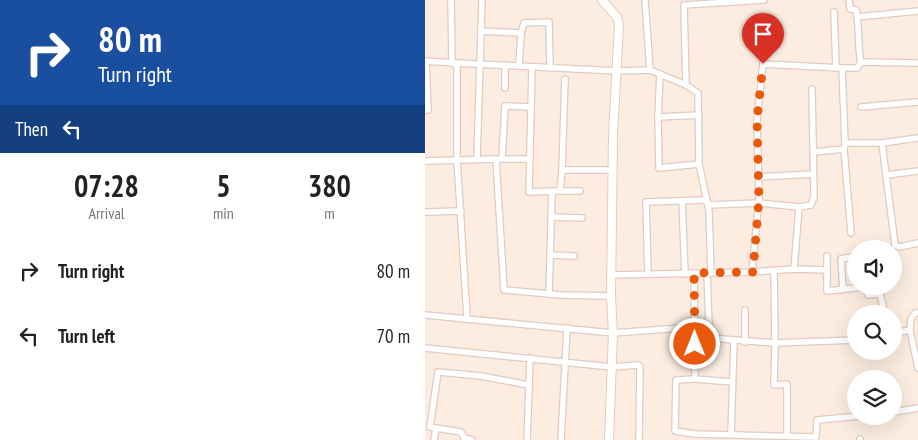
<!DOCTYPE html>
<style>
:root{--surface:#fff;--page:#f2f2f2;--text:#222;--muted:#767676}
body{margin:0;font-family:"PT Sans Narrow",sans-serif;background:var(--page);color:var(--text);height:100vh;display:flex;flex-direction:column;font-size:19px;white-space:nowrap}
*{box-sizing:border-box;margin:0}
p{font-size:16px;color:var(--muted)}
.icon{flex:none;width:28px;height:28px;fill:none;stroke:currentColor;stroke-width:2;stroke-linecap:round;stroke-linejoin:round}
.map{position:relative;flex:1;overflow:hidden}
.panel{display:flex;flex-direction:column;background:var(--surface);width:425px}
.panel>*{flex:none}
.guide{background:#1a4fa0;color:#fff;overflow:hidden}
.controls{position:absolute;left:422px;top:240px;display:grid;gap:10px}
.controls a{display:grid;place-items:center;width:55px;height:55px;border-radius:50%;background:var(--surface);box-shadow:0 5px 20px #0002;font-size:25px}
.pin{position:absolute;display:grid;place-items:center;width:42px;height:42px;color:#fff;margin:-51px -21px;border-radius:50% 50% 50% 0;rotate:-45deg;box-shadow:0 0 5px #0007}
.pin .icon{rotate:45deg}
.me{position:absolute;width:55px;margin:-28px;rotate:0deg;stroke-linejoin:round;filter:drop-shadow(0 0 4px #0008)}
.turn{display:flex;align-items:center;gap:18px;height:105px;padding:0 15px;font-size:22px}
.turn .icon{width:65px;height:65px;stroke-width:2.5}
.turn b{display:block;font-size:35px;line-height:42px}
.then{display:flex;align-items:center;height:48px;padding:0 15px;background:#0003;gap:10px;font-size:19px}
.eta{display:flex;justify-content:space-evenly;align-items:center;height:85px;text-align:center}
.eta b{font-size:30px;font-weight:700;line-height:35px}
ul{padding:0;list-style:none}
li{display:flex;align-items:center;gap:15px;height:65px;padding:0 15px}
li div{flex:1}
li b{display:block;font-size:19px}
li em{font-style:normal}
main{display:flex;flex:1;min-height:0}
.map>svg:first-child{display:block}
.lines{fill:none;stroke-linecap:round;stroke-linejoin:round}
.street-casing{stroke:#e2cabf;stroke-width:8}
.secondary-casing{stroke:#e7cabc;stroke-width:10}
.street{stroke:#fff;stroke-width:5.5}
.secondary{stroke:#fff;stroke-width:8}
.route{stroke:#ea580c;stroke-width:9;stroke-dasharray:0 16.2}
</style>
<main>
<section class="panel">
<div class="guide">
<div class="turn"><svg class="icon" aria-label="right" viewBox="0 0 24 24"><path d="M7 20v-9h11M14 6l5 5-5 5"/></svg><div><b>80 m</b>Turn right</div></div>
<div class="then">Then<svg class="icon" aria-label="left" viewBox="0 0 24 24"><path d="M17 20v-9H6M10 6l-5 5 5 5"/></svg></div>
</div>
<div class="eta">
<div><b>07:28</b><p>Arrival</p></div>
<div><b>5</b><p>min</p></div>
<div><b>380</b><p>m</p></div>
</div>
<ul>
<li><svg class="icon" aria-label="right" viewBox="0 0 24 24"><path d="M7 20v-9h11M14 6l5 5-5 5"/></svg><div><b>Turn right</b></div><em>80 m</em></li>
<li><svg class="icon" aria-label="left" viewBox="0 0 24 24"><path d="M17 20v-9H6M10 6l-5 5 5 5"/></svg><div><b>Turn left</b></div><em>70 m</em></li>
</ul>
</section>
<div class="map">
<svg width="493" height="440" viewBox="0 0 493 440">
<rect width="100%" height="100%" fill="#fcede0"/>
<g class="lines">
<defs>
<g id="street">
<polyline points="26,0 27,62"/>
<polyline points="57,0 56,31 96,33 94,66"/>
<polyline points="220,0 225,70"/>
<path d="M424 0 425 9 431 10C435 27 432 45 436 62"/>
<polyline points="409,12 411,68"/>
<polyline points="432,17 493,11"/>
<polyline points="96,33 99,23 124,22 125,68"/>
<polyline points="0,61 30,63"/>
<polyline points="338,64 340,30"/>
<polyline points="80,65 80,88"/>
<polyline points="107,67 104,192 135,191 137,170"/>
<polyline points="417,68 432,68 436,62 493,63"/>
<polyline points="235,74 233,117 234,168 274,164"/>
<polyline points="140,79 137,170 188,170"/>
<polyline points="261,85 273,93 274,164 284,211 286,273"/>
<polyline points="436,107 493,102"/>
<polyline points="0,110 3,110 1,61"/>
<polyline points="233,117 274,115"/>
<polyline points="420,143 419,149 426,233"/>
<polyline points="457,143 461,175 493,171"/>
<polyline points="389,152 419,149"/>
<polyline points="52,159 56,31"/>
<polyline points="74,159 105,159"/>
<polyline points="77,159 80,106 106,107"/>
<polyline points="0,161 71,159 79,290 136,295 186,296"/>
<polyline points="461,175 470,245 474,247 493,243"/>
<polyline points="334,177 388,174"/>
<polyline points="135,191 155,191"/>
<polyline points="257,201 260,274"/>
<polyline points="283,205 334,203 374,207 386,205 389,197 387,89"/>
<polyline points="0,212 36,211"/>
<polyline points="126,217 157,218"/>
<polyline points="125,255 149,256"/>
<polyline points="402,256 402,291 440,287 443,295 455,294 460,314"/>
<polyline points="369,269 374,207"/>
<polyline points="349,271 350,343 349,385 362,384 362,435"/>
<polyline points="327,272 369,269 401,270"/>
<polyline points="269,273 270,379 251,380 250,431 270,434 391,437 392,420 435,416"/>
<polyline points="223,274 221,202 282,200"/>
<polyline points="187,275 327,272 334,199 332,119 338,64 417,68 420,143 457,143 493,138"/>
<polyline points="418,289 416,259 431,256"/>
<polyline points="124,294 127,191"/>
<polyline points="320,310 320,342"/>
<polyline points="0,315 188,333 284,326 282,273"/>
<polyline points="42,318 32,159 32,63 192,71 225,70 261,85 259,5 339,0"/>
<polyline points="284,326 285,338 350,343 431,340"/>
<polyline points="485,330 486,319 490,313 493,313"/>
<polyline points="469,333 485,330 493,368"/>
<polyline points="0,348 187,367 213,365 215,366 214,440"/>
<polyline points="270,379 307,382"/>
<polyline points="469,412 493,408"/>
<polyline points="11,428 5,427 13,372 56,376 104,385"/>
<polyline points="306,434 309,341"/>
<polyline points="9,440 11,428 36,432 39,438 47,440"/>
<polyline points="102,440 105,358"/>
<polyline points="136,440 142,328"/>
<polyline points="435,440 435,439"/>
</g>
<polyline id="secondary" points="177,0 192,17 194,25 188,135 186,296 188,333 184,440"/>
</defs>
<use href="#street" class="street-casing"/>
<use href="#secondary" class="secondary-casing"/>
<use href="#street" class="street"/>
<use href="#secondary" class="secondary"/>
</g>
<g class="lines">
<polyline class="route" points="270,344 269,273 328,272 334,199 332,119 338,64"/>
</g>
</svg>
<div class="controls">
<a><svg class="icon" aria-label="sound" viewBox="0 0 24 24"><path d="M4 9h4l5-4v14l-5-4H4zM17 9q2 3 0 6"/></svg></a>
<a><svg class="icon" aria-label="search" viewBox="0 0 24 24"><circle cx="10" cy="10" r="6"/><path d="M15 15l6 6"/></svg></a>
<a><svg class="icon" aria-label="layers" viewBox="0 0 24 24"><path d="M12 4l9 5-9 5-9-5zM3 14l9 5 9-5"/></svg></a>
</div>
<div class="pin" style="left:338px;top:64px;background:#d93025"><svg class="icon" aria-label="arrive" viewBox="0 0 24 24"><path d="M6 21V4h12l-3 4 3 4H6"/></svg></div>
<svg class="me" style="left:270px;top:344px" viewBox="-20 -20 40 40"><circle r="17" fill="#ea580c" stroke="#fff" stroke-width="3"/><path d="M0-11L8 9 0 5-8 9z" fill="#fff"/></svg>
</div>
</main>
